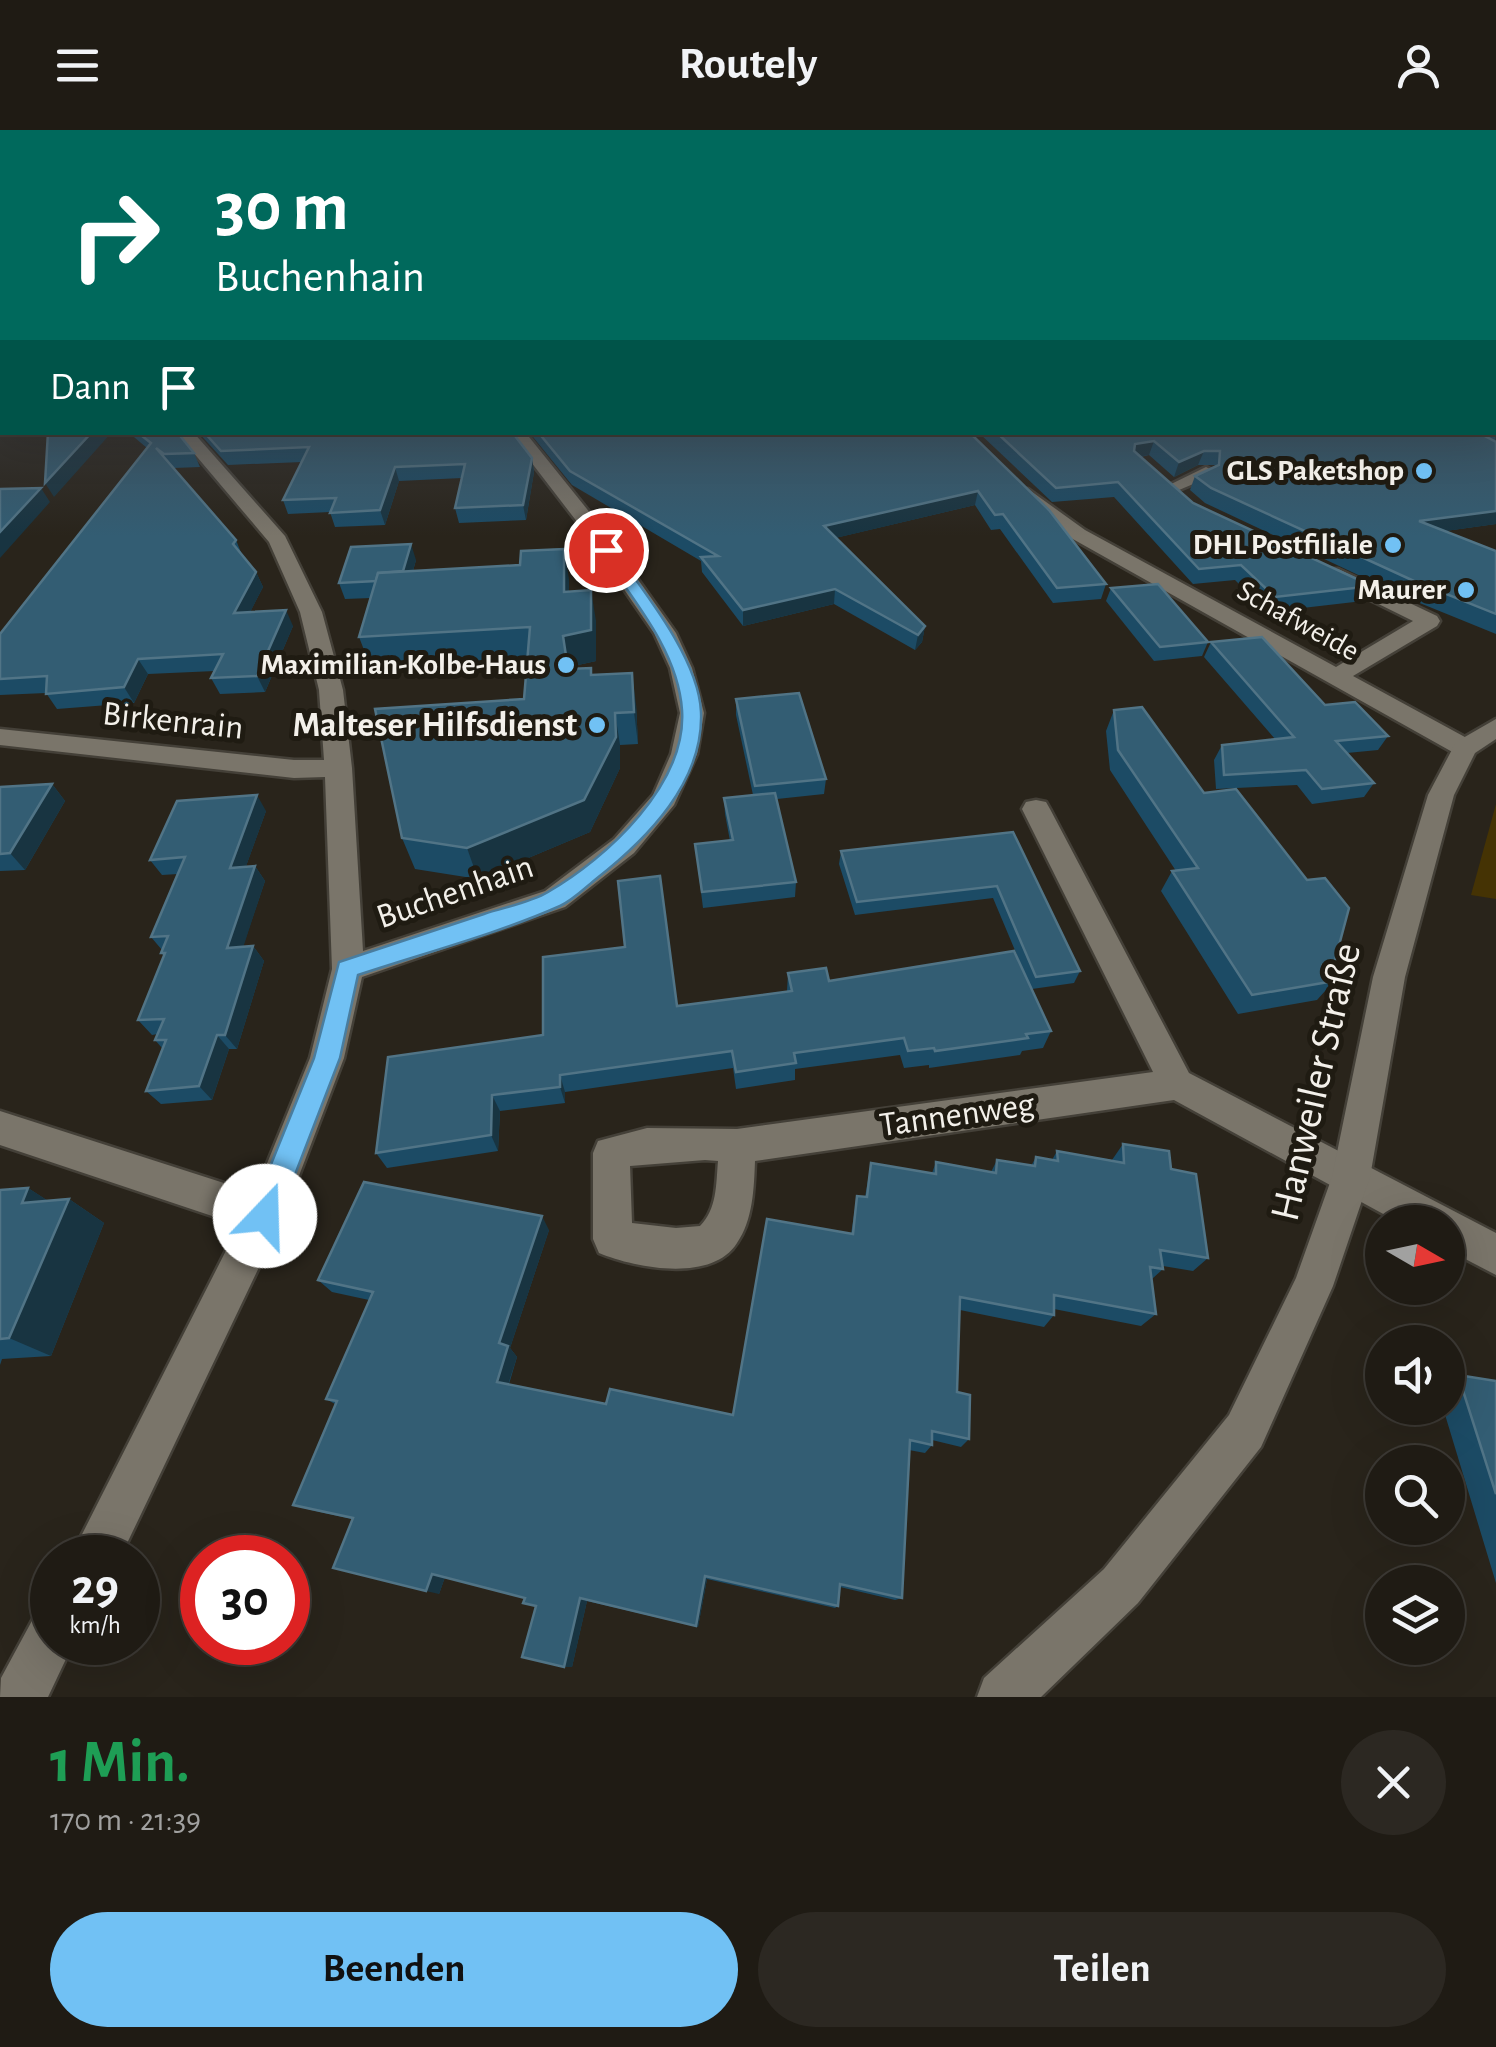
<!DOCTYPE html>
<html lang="de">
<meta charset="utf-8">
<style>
:root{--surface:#1f1b14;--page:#2c2822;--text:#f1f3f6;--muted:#a1a1a0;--line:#3c3934;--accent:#71c1f4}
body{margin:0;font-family:"Alegreya Sans",sans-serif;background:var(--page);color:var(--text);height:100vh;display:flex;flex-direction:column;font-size:38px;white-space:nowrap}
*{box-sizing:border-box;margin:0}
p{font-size:32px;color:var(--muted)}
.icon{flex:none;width:55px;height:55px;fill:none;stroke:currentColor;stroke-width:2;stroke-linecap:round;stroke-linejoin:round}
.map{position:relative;height:1567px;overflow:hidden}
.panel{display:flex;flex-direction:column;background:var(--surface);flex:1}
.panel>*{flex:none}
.top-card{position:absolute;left:0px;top:0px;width:1498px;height:305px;box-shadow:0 10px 40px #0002,0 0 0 2px var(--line);background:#00695c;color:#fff;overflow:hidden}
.needle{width:65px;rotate:99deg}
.tools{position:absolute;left:1365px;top:1075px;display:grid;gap:20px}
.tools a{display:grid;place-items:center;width:100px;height:100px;border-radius:50%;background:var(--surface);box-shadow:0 10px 40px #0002,0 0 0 2px var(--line);font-size:50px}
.speed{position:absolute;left:30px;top:1405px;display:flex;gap:20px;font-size:50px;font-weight:700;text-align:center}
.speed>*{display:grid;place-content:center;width:130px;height:130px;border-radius:50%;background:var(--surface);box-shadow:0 10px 40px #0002,0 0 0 2px var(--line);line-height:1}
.speed small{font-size:25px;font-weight:400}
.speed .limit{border:15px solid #d22;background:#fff;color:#111}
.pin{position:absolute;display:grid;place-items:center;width:85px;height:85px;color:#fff;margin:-42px;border:5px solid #fff;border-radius:50%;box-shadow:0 2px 10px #0007}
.me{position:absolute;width:110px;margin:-55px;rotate:21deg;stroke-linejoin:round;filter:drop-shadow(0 0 8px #0008)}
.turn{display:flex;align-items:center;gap:35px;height:210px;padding:0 50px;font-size:45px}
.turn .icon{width:130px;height:130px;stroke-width:2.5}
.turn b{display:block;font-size:70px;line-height:85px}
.then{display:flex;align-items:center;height:95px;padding:0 50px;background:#0003;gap:20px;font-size:38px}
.round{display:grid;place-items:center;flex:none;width:105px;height:105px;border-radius:52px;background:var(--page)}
.headline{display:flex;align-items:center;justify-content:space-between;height:170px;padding:0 50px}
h1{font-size:60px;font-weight:700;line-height:75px;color:#1e9e55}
.button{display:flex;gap:20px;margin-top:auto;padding:20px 50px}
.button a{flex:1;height:115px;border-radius:60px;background:var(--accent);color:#111;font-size:40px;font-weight:700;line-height:115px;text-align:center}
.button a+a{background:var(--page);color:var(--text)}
header{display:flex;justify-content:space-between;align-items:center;height:130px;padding:0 50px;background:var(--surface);font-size:45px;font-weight:700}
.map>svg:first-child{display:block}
.green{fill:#453304}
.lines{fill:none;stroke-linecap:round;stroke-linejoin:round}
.minor-casing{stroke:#444038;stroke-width:5}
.tertiary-casing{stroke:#444038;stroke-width:5}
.minor{fill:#7a756a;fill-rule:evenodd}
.tertiary{fill:#7a756a;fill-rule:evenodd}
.wall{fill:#1c4b65}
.shaded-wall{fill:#183441}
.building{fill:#335d73;stroke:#517486;stroke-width:2.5}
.route{fill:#71c1f4;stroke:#497d9f;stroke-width:2.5}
.poi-dot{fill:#71c1f4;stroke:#1f1b12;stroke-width:4}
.labels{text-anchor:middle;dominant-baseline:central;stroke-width:10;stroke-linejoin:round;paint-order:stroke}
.far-poi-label{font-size:30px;font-weight:bold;fill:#f3f0ea;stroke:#1f1b12;text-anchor:end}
.far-street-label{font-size:30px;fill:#f3f0ea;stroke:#1f1b12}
.street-label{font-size:35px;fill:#f3f0ea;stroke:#1f1b12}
.poi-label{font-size:35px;font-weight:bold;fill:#f3f0ea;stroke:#1f1b12;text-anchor:end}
.near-street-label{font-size:42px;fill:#f3f0ea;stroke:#1f1b12}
</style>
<header><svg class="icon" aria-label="menu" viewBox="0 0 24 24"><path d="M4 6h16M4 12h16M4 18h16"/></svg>Routely<svg class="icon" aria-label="person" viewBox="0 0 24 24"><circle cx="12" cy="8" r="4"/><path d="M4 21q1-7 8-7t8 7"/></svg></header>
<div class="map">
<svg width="1496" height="1567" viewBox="0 0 1496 1567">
<rect width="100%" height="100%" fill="#29241b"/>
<polygon class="green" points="1496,674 1496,769 1471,765"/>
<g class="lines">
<defs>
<g id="minor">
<polygon points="176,302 193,302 285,406 322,482 343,560 352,638 363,821 545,761 614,709 653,665 671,624 680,583 670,538 654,503 581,397 508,302 525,302 595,389 676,503 692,538 704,583 697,624 674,675 634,723 565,777 362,847 344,928 284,1085 120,1428 70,1428 239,1095 0,1015 0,981 255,1063 310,928 332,839 325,647 294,648 0,615 0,599 294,630 324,630 319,560 300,482 269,412"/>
<polygon points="1206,337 1215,342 1212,346 1172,363 1163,358"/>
<polygon points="1028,359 1085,400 1336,537 1413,491 1324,447 1324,439 1338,439 1437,486 1440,491 1437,496 1353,546 1474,612 1478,618 1465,626 1456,624 1071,408 1022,368 1022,360"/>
<path d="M1036 670 1046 672 1050 679 1189 943 1496 1103V1145L1448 1120V1092H1398L1174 970 755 1031C754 1058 753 1090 737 1113 712 1153 635 1138 599 1123L593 1109V1023L598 1011 647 998 737 999 1153 942 1022 679 1026 672ZM705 1030 718 1031C716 1055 717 1079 700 1096L676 1098 632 1093 630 1036Z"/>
<polygon points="52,1480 52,1512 74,1512 48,1567 0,1567 1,1548 34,1487"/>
</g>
<polygon id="tertiary" points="1496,589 1496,609 1475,623 1454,665 1405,847 1370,1047 1333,1156 1261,1317 1138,1473 1041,1567 977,1567 984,1548 1104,1439 1229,1285 1296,1148 1332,1047 1373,847 1428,665 1456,612"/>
</defs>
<use href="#minor" class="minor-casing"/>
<use href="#tertiary" class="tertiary-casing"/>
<use href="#minor" class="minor"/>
<use href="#tertiary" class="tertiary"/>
</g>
<g class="wall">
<polygon points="1495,186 1496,394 1445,401 1496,421 1496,504 1405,467 1205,373 1190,360 1195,346 1214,337 1215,335 1198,335 1174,347 1149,325 1141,327 1193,373 1372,456 1363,471 1267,482 1235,450 1193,454 1114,367 1052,372 978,302 1495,302"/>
<polygon points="128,302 177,302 194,323 200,337 174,338 236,410 242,425 256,442 263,457 250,482 293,496 265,562 220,564 211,548 215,541 148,544 134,573 57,579 46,563 0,565 0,504 147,318"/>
<polygon points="198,302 512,302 532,328 534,342 526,390 459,393 455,378 462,348 399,351 385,395 335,397 330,382 288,384 283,370 302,332 228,335"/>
<polygon points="529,302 969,302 1106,454 1101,469 1053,473 1000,399 991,400 975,375 835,408 925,496 922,512 915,520 834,474 743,496 702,442 701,431 572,355"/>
<polygon points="416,430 413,441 569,449 569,461 596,491 596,531 569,537 569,539 592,545 636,574 638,614 620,615 620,638 590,702 478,749 415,739 402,708 524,569 527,528 371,538 359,507 371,468 345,469 339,453"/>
<polygon points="1111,458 1208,512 1202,526 1154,531 1106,471"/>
<polygon points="1211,512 1325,575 1388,606 1378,620 1347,623 1374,653 1364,667 1312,674 1297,655 1216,659 1214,630 1222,615 1275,609 1204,527"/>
<polygon points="736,569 826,649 824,664 777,669 796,752 795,767 703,778 695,714 730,711 725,684 724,668 753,665 736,585"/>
<polygon points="1114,580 1204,663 1334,834 1327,841 1334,851 1317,870 1238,884 1161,761 1172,741 1176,741 1110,640 1106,601"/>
<polygon points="52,654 65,671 25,740 0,741 0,657"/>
<polygon points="266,681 246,736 255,736 265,751 243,816 253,816 264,831 237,919 229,919 212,970 161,974 146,961 162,918 155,910 158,904 152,905 138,890 164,826 161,823 162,820 151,807 178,744 162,745 150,730"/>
<polygon points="1013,702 1080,841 1074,853 1032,859 1051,901 1043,918 1022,921 1020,925 929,938 929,935 904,938 900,925 795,939 795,950 736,959 733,938 565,962 565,973 500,981 498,1021 387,1038 376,1023 543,905 677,876 787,861 788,843 829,851 1025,844 993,768 855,785 839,734 841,721"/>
<polygon points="1123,1014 1171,1039 1208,1128 1193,1141 1163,1136 1163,1139 1152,1149 1156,1184 1141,1196 1054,1179 1054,1185 1044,1197 960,1180 957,1262 969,1309 961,1317 932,1310 932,1315 925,1323 909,1320 902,1468 895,1470 840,1457 838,1476 835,1478 707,1449 698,1497 587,1471 572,1537 536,1476 525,1468 445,1447 439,1464 352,1389 311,1380 293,1375 335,1274 326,1269 369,1170 332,1162 318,1150 549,1100 510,1218 517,1227 509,1254 606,1274 733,1285 851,1104 857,1066 865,1067 871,1033 932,1043 936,1032 991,1042 997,1030 1031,1036 1036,1027 1052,1030 1057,1021 1112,1030"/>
<polygon points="28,1058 48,1071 69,1069 104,1093 51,1226 2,1229 0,1235 0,1060"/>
<polygon points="1458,1245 1496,1251 1496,1453 1443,1278 1448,1278 1448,1249"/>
</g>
<g class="shaded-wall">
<rect x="0" y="279" width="2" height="15"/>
<polygon points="92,302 112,302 54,367 45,353"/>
<polygon points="1154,311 1149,325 1131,328 1135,314"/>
<polygon points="1204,321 1198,335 1174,347 1179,332"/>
<polygon points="532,328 534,342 526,390 523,375"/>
<polygon points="395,337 399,351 385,395 380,380"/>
<polygon points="41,358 50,372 0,428 0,402"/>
<polygon points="978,361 975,375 823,411 824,396"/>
<polygon points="1496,381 1496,394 1410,406 1419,391"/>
<polygon points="411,414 416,430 406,466 401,449"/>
<polygon points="564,419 569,449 569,492 564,462"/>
<polygon points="256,442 263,457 242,498 234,483"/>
<polygon points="835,459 834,474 743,496 743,480"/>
<polygon points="591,460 596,491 596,531 569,537 563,506"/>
<polygon points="286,480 293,496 265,562 257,546"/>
<polygon points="925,496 922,512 915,520 918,505"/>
<polygon points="138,529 148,544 134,573 124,557"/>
<polygon points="632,543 636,574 638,614 634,582"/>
<polygon points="615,583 620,615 620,638 590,702 478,749 467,718"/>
<polygon points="52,654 65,671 25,740 10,723"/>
<polygon points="257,665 266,681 240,753 230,738"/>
<polygon points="255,736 265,751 238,833 227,818"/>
<polygon points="253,816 264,831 237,919 225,905"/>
<polygon points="217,905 229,919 212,970 199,956"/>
<polygon points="560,945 565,962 565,973 560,957"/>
<polygon points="492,965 500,981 498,1021 491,1005"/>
<polygon points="28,1058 64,1081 69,1069 104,1093 51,1226 9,1208 22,1073"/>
<polygon points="542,1086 549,1100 510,1218 517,1227 506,1261 497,1252 499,1213"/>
<polygon points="432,1444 445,1447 439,1464 426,1461"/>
<polygon points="705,1446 707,1449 698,1497 696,1496"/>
<polygon points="580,1468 587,1471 572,1537 564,1537"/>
</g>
<g class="building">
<rect x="0" y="186" width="2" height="93"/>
<polygon points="1495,186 1496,186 1496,295 1495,294"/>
<polygon points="48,302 92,302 45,353"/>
<polygon points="137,302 177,302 194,323 164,324 156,318 236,410 233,414 256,442 234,483 286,480 257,546 211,548 223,524 138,529 124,557 46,564 47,546 0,549 0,504 151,313"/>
<polygon points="204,302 512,302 532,328 523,375 455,378 465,334 395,337 380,380 330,383 336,368 283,370 309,317 221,321"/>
<polygon points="538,302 969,302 1049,380 1106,454 1057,458 1003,384 995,385 978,361 824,396 925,496 918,505 835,459 743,480 701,427 718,426 570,341"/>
<polygon points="996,302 1477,302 1496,312 1496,381 1419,391 1496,421 1496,484 1414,451 1211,358 1195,346 1219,335 1220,321 1204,321 1179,332 1154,311 1135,314 1134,321 1193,373 1372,456 1275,467 1241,435 1199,439 1118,352 1056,358"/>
<polygon points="41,358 0,402 0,359"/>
<polygon points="411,414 403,441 378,443 376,451 339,453 351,417"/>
<polygon points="564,419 564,462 591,460 591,500 563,506 568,539 591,538 591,545 632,543 634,582 615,583 616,607 584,670 467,718 402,708 375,579 524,569 530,497 359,507 378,443 520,435 521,421"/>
<polygon points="1158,454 1208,512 1160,517 1111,458"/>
<polygon points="1262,507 1325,575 1355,572 1388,606 1336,611 1374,653 1322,659 1306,640 1224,645 1222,615 1294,607 1211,512"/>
<polygon points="799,563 826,649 755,656 736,569"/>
<polygon points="1142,577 1204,663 1236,659 1307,750 1325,748 1349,778 1334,834 1323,835 1334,851 1252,865 1172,741 1198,738 1118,620 1114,580"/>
<polygon points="52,654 10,723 0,724 0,657"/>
<polygon points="775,663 796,752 702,762 695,714 733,710 724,668"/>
<polygon points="257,665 230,738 255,736 227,818 253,816 225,905 217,905 199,956 146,961 166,910 155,910 164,889 138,890 165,823 161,823 168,806 151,807 185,727 150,730 177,671"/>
<polygon points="1013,702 1080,841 1036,847 997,756 857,772 841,721"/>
<polygon points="660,746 677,876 792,861 788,843 826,838 829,851 1014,821 1051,901 1026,904 1028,908 935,921 934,918 908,921 904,908 794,923 796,933 736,942 732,921 560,945 560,957 492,965 491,1005 376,1023 388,927 543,905 543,827 625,817 618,751"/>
<polygon points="1123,1014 1169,1021 1171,1039 1196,1044 1208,1128 1160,1120 1163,1139 1150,1137 1156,1184 1054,1165 1054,1185 960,1167 957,1262 970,1265 969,1309 932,1301 932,1315 910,1310 902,1468 840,1454 838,1476 705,1446 696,1496 580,1468 564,1537 522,1527 536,1476 523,1473 525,1468 432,1444 426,1461 333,1438 353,1388 293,1375 337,1271 326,1269 373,1162 318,1150 364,1052 542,1086 499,1213 508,1216 497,1252 606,1274 610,1259 733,1285 767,1089 853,1104 857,1066 867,1067 871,1033 936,1044 936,1032 996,1043 997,1030 1035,1036 1036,1027 1058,1031 1057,1021 1124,1033"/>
<polygon points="28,1058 22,1073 69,1069 9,1208 0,1209 0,1060"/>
<polygon points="1458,1245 1496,1251 1496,1364"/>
</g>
<linearGradient id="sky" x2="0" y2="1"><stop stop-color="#17140f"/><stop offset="0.46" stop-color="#43454a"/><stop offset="1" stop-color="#43454a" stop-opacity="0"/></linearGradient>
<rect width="1496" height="406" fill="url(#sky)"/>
<path class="route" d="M601 417H612C642 459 699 528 701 582 704 652 647 709 596 749 585 758 573 770 560 776 497 804 424 823 358 845L340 928 279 1086 275 1096 265 1100 254 1096 250 1086 314 928 339 832C387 816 436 800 484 784 504 777 530 773 548 762 607 728 687 654 682 580 678 520 631 467 599 420Z"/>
<g class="poi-dot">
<circle cx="1424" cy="341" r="10"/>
<circle cx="1393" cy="415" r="10"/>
<circle cx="1466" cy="460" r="10"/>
<circle cx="566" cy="535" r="10"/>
<circle cx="597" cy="595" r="10"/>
</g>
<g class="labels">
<g class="far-poi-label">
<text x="1404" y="341">GLS Paketshop</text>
<text x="1373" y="415">DHL Postfiliale</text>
<text x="1446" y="460">Maurer</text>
<text x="546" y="535">Maximilian-Kolbe-Haus</text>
</g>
<g class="far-street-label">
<text transform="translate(1298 491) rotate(29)">Schafweide</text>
</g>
<g class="street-label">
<text transform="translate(173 591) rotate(6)">Birkenrain</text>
<text transform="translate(455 762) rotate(-19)">Buchenhain</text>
<text transform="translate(957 985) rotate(-8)">Tannenweg</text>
</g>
<g class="poi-label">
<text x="577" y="595">Malteser Hilfsdienst</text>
</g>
<g class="near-street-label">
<text transform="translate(1316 952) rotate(-77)">Hanweiler Straße</text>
</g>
</g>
</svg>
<div class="tools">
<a><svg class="needle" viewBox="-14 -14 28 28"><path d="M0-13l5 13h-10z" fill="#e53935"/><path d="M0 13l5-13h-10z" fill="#a1a1a0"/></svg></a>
<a><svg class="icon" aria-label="sound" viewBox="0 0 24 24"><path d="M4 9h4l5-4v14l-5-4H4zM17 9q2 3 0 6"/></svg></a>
<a><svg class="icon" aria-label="search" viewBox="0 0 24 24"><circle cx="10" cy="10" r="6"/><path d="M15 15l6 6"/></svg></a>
<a><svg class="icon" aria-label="layers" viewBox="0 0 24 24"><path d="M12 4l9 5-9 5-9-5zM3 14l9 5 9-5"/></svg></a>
</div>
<div class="speed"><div>29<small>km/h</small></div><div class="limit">30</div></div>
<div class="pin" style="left:606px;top:420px;background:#d93025"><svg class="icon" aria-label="arrive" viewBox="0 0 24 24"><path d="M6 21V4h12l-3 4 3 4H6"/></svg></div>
<svg class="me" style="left:265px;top:1086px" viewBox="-20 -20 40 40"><circle r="19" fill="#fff"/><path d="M0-13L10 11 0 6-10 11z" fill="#71c1f4"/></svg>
<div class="top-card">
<div class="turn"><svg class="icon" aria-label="right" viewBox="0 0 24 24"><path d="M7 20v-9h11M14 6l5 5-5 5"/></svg><div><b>30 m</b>Buchenhain</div></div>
<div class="then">Dann<svg class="icon" aria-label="arrive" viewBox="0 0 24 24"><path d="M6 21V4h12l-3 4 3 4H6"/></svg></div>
</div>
</div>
<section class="panel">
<div class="headline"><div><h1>1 Min.</h1><p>170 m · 21:39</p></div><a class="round"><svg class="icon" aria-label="close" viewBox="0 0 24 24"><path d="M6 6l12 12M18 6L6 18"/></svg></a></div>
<div class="button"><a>Beenden</a><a>Teilen</a></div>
</section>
